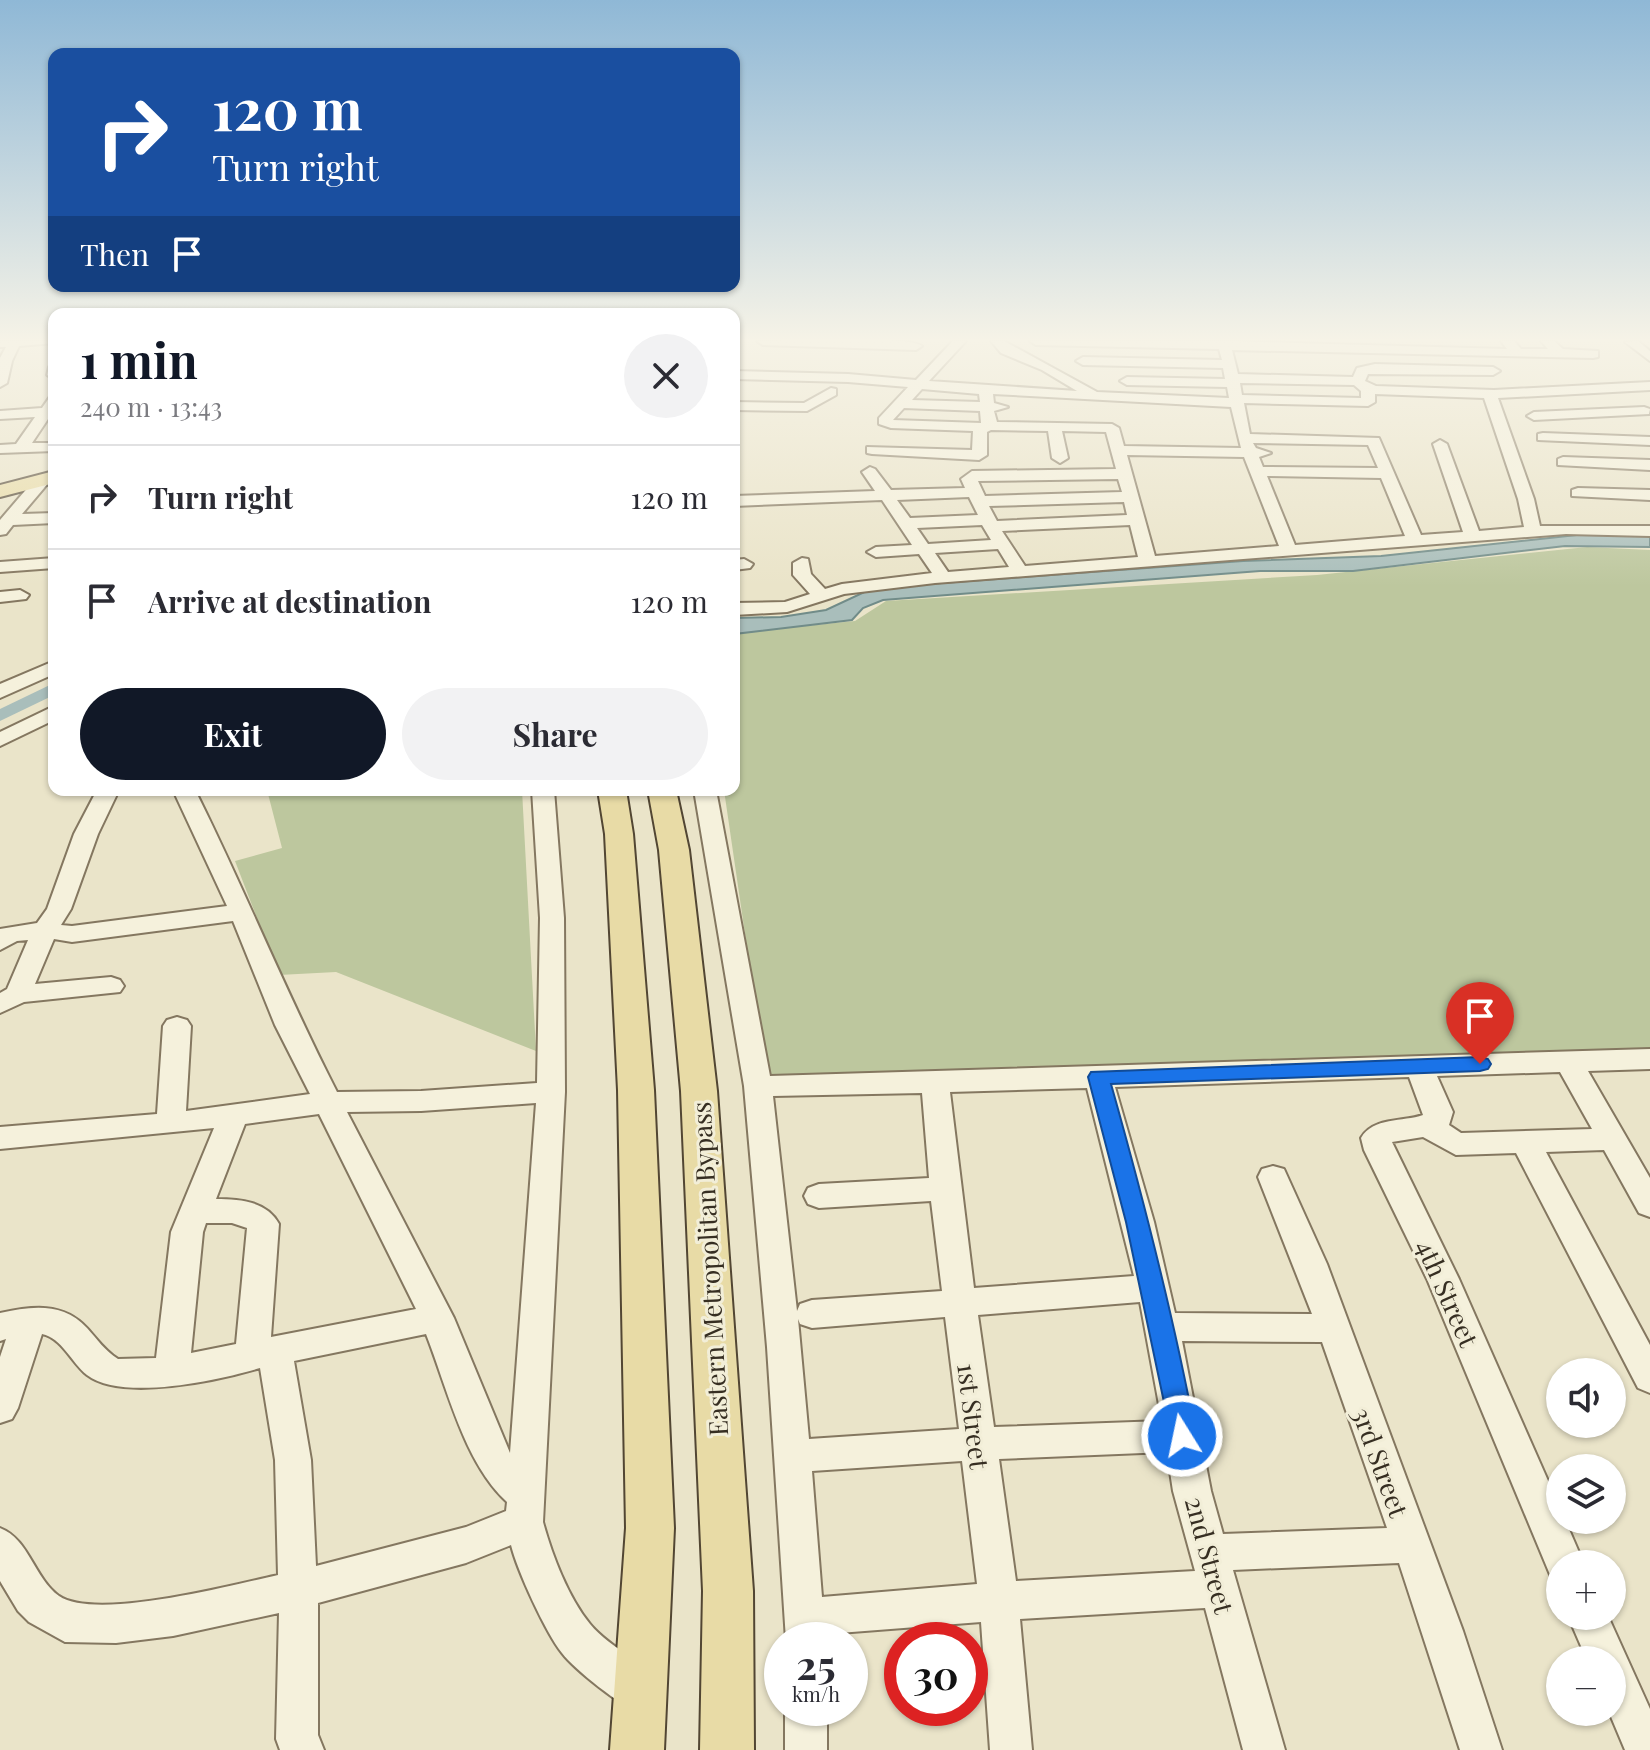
<!DOCTYPE html>
<meta charset="utf-8">
<style>
:root{--surface:#fff;--page:#f2f2f3;--text:#2b2b33;--muted:#7c7c81;--line:#e1e1e2;--accent:#111827}
body{margin:0;font-family:"Playfair Display",serif;background:var(--page);color:var(--text);height:100vh;display:flex;flex-direction:column;font-size:30px;white-space:nowrap}
*{box-sizing:border-box;margin:0}
p{font-size:26px;color:var(--muted)}
.icon{flex:none;width:44px;height:44px;fill:none;stroke:currentColor;stroke-width:2;stroke-linecap:round;stroke-linejoin:round}
.map{position:relative;flex:1;overflow:hidden}
.side{position:absolute;left:48px;top:308px;width:692px;height:488px;display:flex;flex-direction:column;background:var(--surface);border-radius:16px;box-shadow:0 2px 6px #0004}
.side>*{flex:none}
.top-card{position:absolute;left:48px;top:48px;width:692px;height:244px;border-radius:16px;box-shadow:0 2px 6px #0004;background:#1a4fa0;color:#fff;overflow:hidden}
.fabs{position:absolute;left:1546px;top:1358px;display:grid;gap:16px}
.fabs a{display:grid;place-items:center;width:80px;height:80px;border-radius:50%;background:var(--surface);box-shadow:0 2px 6px #0004;font-size:40px}
.speed{position:absolute;left:764px;top:1622px;display:flex;gap:16px;font-size:40px;font-weight:700;text-align:center}
.speed>*{display:grid;place-content:center;width:104px;height:104px;border-radius:50%;background:var(--surface);box-shadow:0 2px 6px #0004;line-height:1}
.speed small{font-size:20px;font-weight:400}
.speed .limit{border:12px solid #d22;background:#fff;color:#111}
.pin{position:absolute;display:grid;place-items:center;width:68px;height:68px;color:#fff;margin:-82px -34px;border-radius:50% 50% 50% 0;rotate:-45deg;box-shadow:0 0 8px #0007}
.pin .icon{rotate:45deg}
.me{position:absolute;width:88px;margin:-44px;rotate:350deg;stroke-linejoin:round;filter:drop-shadow(0 0 6px #0008)}
.turn{display:flex;align-items:center;gap:28px;height:168px;padding:0 32px;font-size:36px}
.turn .icon{width:104px;height:104px;stroke-width:2.5}
.turn b{display:block;font-size:56px;line-height:68px}
.then{display:flex;align-items:center;height:76px;padding:0 32px;background:#0003;gap:16px;font-size:30px}
.round{display:grid;place-items:center;flex:none;width:84px;height:84px;border-radius:42px;background:var(--page)}
.head{display:flex;align-items:center;justify-content:space-between;height:136px;padding:0 32px}
h1{font-size:48px;font-weight:700;line-height:60px;color:var(--accent)}
.cta{display:flex;gap:16px;margin-top:auto;padding:16px 32px}
.cta a{flex:1;height:92px;border-radius:48px;background:var(--accent);color:#fff;font-size:32px;font-weight:700;line-height:92px;text-align:center}
.cta a+a{background:var(--page);color:var(--text)}
ul{padding:0;list-style:none}
li{display:flex;align-items:center;gap:24px;height:104px;padding:0 32px;border-top:2px solid var(--line)}
li div{flex:1}
li b{display:block;font-size:30px}
li em{font-style:normal}
.map>svg:first-child{display:block}
.green{fill:#bdc79e}
.water{fill:#a9bebb;stroke:#718c89;stroke-width:2}
.lines{fill:none;stroke-linecap:round;stroke-linejoin:round}
.canal{fill:#a9bebb;fill-rule:evenodd}
.minor-casing{stroke:#847760;stroke-width:4}
.major-casing{stroke:#524633;stroke-width:4}
.minor{fill:#f5f1dc;fill-rule:evenodd}
.major{fill:#e8dba6;fill-rule:evenodd}
.route{fill:#1a73e8;stroke:#114b97;stroke-width:2}
.labels{text-anchor:middle;dominant-baseline:central;stroke-width:6;stroke-linejoin:round;paint-order:stroke}
.near-street-label{font-size:26px;fill:#362e22;stroke:#f2eed8}
</style>
<div class="map">
<svg width="1650" height="1750" viewBox="0 0 1650 1750">
<rect width="100%" height="100%" fill="#eae4c9"/>
<g class="green">
<polygon points="1587,547 1650,550 1650,1050 766,1078 724,790 734,790 734,633 855,621 886,601 1317,575"/>
<polygon points="267,790 522,790 536,1051 336,972 279,975 235,861 282,848"/>
</g>
<polygon class="water" points="1586,534 1650,535 1650,547 1565,546 1353,571 1260,571 883,600 863,608 852,620 734,634 734,618 781,617 826,610 873,588 1243,561 1381,556"/>
<g class="lines">
<polygon class="canal" points="54,683 54,695 0,721 0,709"/>
<defs>
<g id="minor">
<polygon points="0,341 54,341 54,343 19,346 12,361 7,383 0,387 0,358 6,347 0,347"/>
<path d="M757 341C784 341 907 335 922 346L916 350 763 345Z"/>
<path d="M953 341H966L929 381 1077 391 1042 370 1001 353 991 341H1004L1097 392 1229 398 1227 387 1127 385 1120 381 1127 377 1225 379 1223 368 1083 365 1076 361 1083 357 1222 360 1219 349 1036 345 1030 341H1225L1507 349 1501 341H1514L1521 349H1548L1541 341H1554L1563 349 1598 351V357L1593 358 1232 350 1238 374 1353 377 1357 368 1375 364 1493 367 1500 371 1493 375 1368 374 1365 381 1376 386 1494 390 1650 382V390L1498 398 1534 499 1540 526H1650V536L1566 534 935 583 844 594 787 612 734 615V603L785 602 810 594 793 575V563L802 558 808 559 811 574 825 589 842 584 932 573 919 554 876 557 867 552 876 547 912 545 882 500 734 506V496L875 491 862 472 870 467 875 469 891 490 965 488 961 479 972 471 1116 469 1106 432 1062 431 1068 458 1060 463 1052 458 1048 431 991 430 987 432V455L979 460 872 454 867 453V447L972 450 973 431 891 428 879 424V418L908 387 848 382 734 379V371L848 374 916 380ZM1240 383 1354 385 1361 391V398L1242 395ZM922 389 979 394 980 402 912 400ZM993 394 1231 407 1241 448 1124 446 1119 428 1112 424 997 422 994 411 1008 407 994 403ZM1375 394 1484 398 1518 499 1524 527 1479 531 1447 444 1440 440 1433 444 1463 532 1421 535 1379 438 1250 434 1244 403 1368 406 1375 402ZM904 408 980 411 981 423 893 420ZM1253 443 1368 445 1378 468 1263 467 1259 457 1271 453 1256 448ZM1127 455 1244 457 1279 546 1155 556ZM1267 476 1381 478 1405 536 1295 545ZM1118 479 1122 492 985 496 978 481ZM969 497 978 515 910 518 897 500ZM1124 502 1127 515 997 521 989 506ZM982 525 991 540 928 544 917 528ZM1130 525 1138 557 1025 566 1002 531ZM998 549 1009 567 948 572 935 553Z"/>
<polygon points="1638,341 1650,351 1650,361 1625,342"/>
<polygon points="54,366 54,379 47,375 49,367"/>
<polygon points="831,388 836,389 836,395 807,411 734,410 734,402 804,403"/>
<polygon points="54,397 54,416 50,416 32,443 54,443 54,451 0,453 0,445 16,444 35,417 0,419 0,411 42,408 49,398"/>
<polygon points="1644,407 1650,409 1649,414 1534,420 1527,416 1534,412"/>
<polygon points="1543,433 1650,437 1650,445 1538,440 1538,434"/>
<polygon points="1563,457 1650,460 1650,470 1558,465 1558,459"/>
<polygon points="42,476 50,481 22,514 54,513 54,523 13,525 6,534 0,535 0,520 36,478"/>
<polygon points="1578,488 1650,490 1650,500 1572,496 1572,490"/>
<polygon points="54,558 54,568 0,572 0,562"/>
<polygon points="744,559 753,564 750,568 734,570 734,560"/>
<polygon points="20,590 29,595 26,599 0,602 0,592"/>
<polygon points="54,661 54,674 0,698 0,684"/>
<polygon points="54,706 54,720 0,746 0,732"/>
<path d="M97 790H119L98 834 71 909 61 925 72 926 227 906 173 790H195C245 890 286 993 337 1092L421 1091 537 1083 540 918 532 790H554L564 918 565 1092 543 1522C552 1555 568 1597 590 1624 611 1650 648 1661 662 1693L656 1708 641 1714C621 1706 575 1670 562 1653 546 1633 517 1570 511 1545L466 1563 318 1603V1735L324 1750H280L276 1739 279 1613 173 1636 116 1643 65 1642 29 1622 18 1611 0 1581V1528C29 1539 34 1578 59 1596 96 1621 233 1585 278 1575L275 1460 260 1368C220 1380 122 1402 87 1375 71 1362 62 1338 42 1334L18 1408 12 1419 0 1423V1357L6 1339 0 1341V1313C32 1306 63 1302 87 1328 97 1339 105 1351 118 1359L156 1358 171 1232 214 1128 0 1149V1127L157 1114 163 1026 167 1020 177 1017 187 1020 191 1026 186 1111 310 1094 275 1025 233 921 72 942 54 939 35 984 111 977 120 980 124 986 120 992 24 1002 0 1013V993L7 989 28 940 17 941 0 950V929L37 923 47 909 74 834ZM536 1103 510 1453 454 1318 347 1112 421 1111ZM319 1114 416 1309 271 1337 279 1224C267 1201 239 1199 216 1199L245 1124ZM206 1223H232L247 1228 236 1344 191 1353 203 1232ZM426 1334C447 1387 464 1463 507 1502L506 1511 466 1527 316 1566 311 1460 294 1361Z"/>
<path d="M694 790H716L770 1076 1650 1049V1069L1588 1071 1650 1178V1217L1639 1213 1604 1150 1546 1152 1650 1345V1393L1638 1388 1516 1153 1456 1155 1423 1137 1392 1142 1459 1279 1560 1508V1520H1565L1584 1564H1560V1580L1551 1577 1427 1279 1364 1150 1361 1138C1373 1117 1403 1122 1423 1115L1409 1077 1115 1087 1154 1222 1175 1313 1312 1314 1258 1177 1262 1169 1273 1166 1284 1169 1327 1264 1463 1631 1502 1750H1460L1399 1563 1233 1570 1285 1750H1243L1205 1608 1020 1619 1032 1750H990L981 1622 826 1634V1640H786L767 1347 744 1086ZM1560 1072 1592 1129 1461 1133 1449 1125 1453 1112 1437 1076ZM1087 1088 1134 1276 974 1288 950 1092ZM922 1093 929 1178 819 1184 808 1188 804 1196 808 1204 819 1208 931 1201 942 1291 812 1300 800 1304 797 1311 773 1096ZM1140 1302 1162 1421 994 1427 978 1315ZM945 1317 959 1429 809 1439 798 1319 800 1324 812 1328ZM1182 1341 1322 1342 1387 1528 1223 1534 1211 1491ZM1167 1452 1173 1491 1195 1571 1016 1581 999 1459ZM962 1461 977 1584 822 1597 812 1471Z"/>
<polygon points="1568,1616 1608,1616 1650,1709 1650,1750 1625,1750 1609,1712 1612,1712 1612,1660 1587,1660"/>
<rect x="785" y="1708" width="42" height="42"/>
</g>
<g id="major">
<polygon points="54,471 54,483 0,497 0,485"/>
<polygon points="598,790 626,790 633,834 654,1090 674,1528 664,1750 610,1750 626,1528 618,1090 605,834"/>
<polygon points="648,790 676,790 689,850 717,1091 753,1591 754,1750 700,1750 703,1591 681,1091 659,850"/>
</g>
</defs>
<use href="#minor" class="minor-casing"/>
<use href="#major" class="major-casing"/>
<use href="#minor" class="minor"/>
<use href="#major" class="major"/>
</g>
<linearGradient id="sky" x2="0" y2="1"><stop stop-color="#8fb8d6"/><stop offset="0.58" stop-color="#f6f3e7"/><stop offset="1" stop-color="#f6f3e7" stop-opacity="0"/></linearGradient>
<rect width="1650" height="586" fill="url(#sky)"/>
<path class="route" d="M1480 1057 1488 1059 1491 1064 1488 1069 1480 1071 1111 1084C1144 1201 1174 1317 1196 1436L1192 1445 1182 1448 1173 1445 1126 1222 1088 1077 1091 1072Z"/>
<g class="labels">
<g class="near-street-label">
<text transform="translate(709 1269) rotate(-93)">Eastern Metropolitan Bypass</text>
<text transform="translate(1448 1293) rotate(66)">4th Street</text>
<text transform="translate(974 1416) rotate(83)">1st Street</text>
<text transform="translate(1381 1462) rotate(70)">3rd Street</text>
<text transform="translate(1210 1555) rotate(75)">2nd Street</text>
</g>
</g>
</svg>
<div class="fabs">
<a><svg class="icon" aria-label="sound" viewBox="0 0 24 24"><path d="M4 9h4l5-4v14l-5-4H4zM17 9q2 3 0 6"/></svg></a>
<a><svg class="icon" aria-label="layers" viewBox="0 0 24 24"><path d="M12 4l9 5-9 5-9-5zM3 14l9 5 9-5"/></svg></a>
<a>+</a>
<a>−</a>
</div>
<div class="speed"><div>25<small>km/h</small></div><div class="limit">30</div></div>
<div class="pin" style="left:1480px;top:1064px;background:#d93025"><svg class="icon" aria-label="arrive" viewBox="0 0 24 24"><path d="M6 21V4h12l-3 4 3 4H6"/></svg></div>
<svg class="me" style="left:1182px;top:1436px" viewBox="-20 -20 40 40"><circle r="17" fill="#1a73e8" stroke="#fff" stroke-width="3"/><path d="M0-11L8 9 0 5-8 9z" fill="#fff"/></svg>
<div class="top-card">
<div class="turn"><svg class="icon" aria-label="right" viewBox="0 0 24 24"><path d="M7 20v-9h11M14 6l5 5-5 5"/></svg><div><b>120 m</b>Turn right</div></div>
<div class="then">Then<svg class="icon" aria-label="arrive" viewBox="0 0 24 24"><path d="M6 21V4h12l-3 4 3 4H6"/></svg></div>
</div>
<section class="side">
<div class="head"><div><h1>1 min</h1><p>240 m · 13:43</p></div><a class="round"><svg class="icon" aria-label="close" viewBox="0 0 24 24"><path d="M6 6l12 12M18 6L6 18"/></svg></a></div>
<ul>
<li><svg class="icon" aria-label="right" viewBox="0 0 24 24"><path d="M7 20v-9h11M14 6l5 5-5 5"/></svg><div><b>Turn right</b></div><em>120 m</em></li>
<li><svg class="icon" aria-label="arrive" viewBox="0 0 24 24"><path d="M6 21V4h12l-3 4 3 4H6"/></svg><div><b>Arrive at destination</b></div><em>120 m</em></li>
</ul>
<div class="cta"><a>Exit</a><a>Share</a></div>
</section>
</div>
